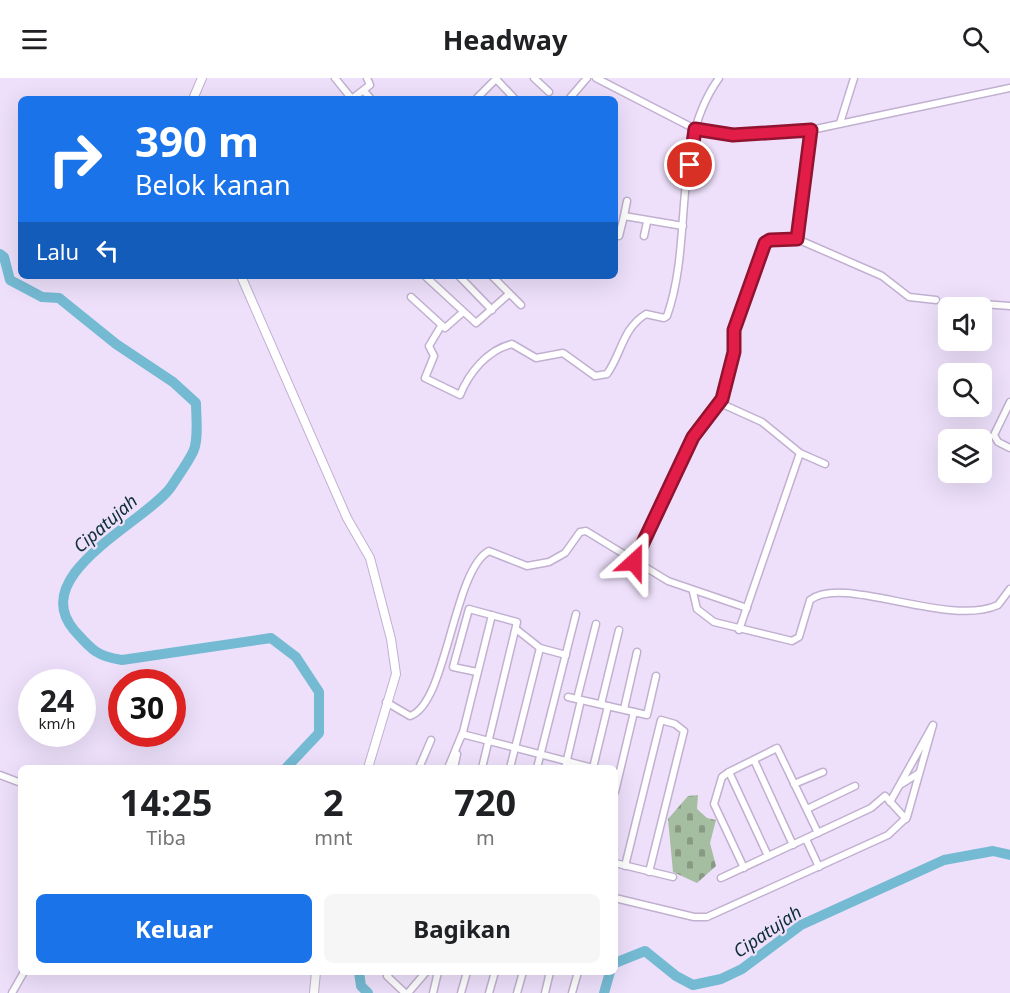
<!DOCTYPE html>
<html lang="id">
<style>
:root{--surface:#fff;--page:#f6f6f6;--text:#202124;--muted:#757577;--accent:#1a73e8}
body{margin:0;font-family:"Noto Sans",sans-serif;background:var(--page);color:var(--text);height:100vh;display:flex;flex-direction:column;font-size:22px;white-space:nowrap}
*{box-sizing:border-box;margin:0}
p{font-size:20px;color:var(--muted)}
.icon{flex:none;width:33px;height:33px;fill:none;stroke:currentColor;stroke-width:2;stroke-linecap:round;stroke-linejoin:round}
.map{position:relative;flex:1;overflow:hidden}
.sheet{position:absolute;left:18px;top:687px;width:600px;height:210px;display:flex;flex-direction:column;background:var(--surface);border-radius:9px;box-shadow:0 6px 24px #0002}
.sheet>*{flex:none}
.guide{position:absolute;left:18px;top:18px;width:600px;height:183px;border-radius:9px;box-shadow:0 6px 24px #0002;background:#1a73e8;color:#fff;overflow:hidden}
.fabs{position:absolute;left:938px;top:219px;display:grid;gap:12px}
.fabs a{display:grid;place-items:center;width:54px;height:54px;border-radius:9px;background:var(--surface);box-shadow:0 6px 24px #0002;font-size:30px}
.speed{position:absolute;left:18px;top:591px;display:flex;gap:12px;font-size:30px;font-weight:700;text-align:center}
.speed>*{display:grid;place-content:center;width:78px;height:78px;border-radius:50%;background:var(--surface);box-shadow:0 6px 24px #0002;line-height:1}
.speed small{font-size:15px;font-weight:400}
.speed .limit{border:9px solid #d22;background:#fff;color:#111}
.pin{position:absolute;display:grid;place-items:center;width:51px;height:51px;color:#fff;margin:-26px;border:3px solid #fff;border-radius:50%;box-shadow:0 2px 6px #0007}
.me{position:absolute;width:66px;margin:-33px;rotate:24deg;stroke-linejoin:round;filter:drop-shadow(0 0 4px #0008)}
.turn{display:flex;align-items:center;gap:21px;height:126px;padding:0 18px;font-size:27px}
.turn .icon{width:78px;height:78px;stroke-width:2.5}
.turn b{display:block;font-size:42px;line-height:51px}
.then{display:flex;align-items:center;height:57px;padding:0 18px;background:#0003;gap:12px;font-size:22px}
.eta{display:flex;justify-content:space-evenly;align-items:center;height:102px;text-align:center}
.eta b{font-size:36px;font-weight:700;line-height:42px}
.action{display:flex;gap:12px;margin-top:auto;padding:12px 18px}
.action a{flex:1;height:69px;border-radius:9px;background:var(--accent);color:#fff;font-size:24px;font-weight:700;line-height:69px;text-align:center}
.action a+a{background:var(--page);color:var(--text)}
header{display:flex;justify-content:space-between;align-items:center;height:78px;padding:0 18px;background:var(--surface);font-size:27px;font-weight:700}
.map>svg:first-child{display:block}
.cemetery{fill:url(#cemetery-stones)}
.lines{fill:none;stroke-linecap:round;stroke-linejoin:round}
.river{stroke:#75bad3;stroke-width:10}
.minor-casing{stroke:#c1b0d0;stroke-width:9}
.tertiary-casing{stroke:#c1b0d0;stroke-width:10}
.minor{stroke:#fff;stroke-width:6}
.tertiary{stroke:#fff;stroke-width:8}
.route-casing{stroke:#92132f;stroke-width:15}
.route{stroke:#e11d48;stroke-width:10}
.labels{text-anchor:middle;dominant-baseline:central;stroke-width:4.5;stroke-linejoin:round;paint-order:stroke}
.water-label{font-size:18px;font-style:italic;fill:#0d2f3a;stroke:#eee0fb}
</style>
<header><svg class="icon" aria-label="menu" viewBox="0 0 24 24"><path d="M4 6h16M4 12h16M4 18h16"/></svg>Headway<svg class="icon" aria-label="search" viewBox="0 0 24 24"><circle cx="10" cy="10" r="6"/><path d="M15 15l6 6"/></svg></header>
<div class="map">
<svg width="1010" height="915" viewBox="0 0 1010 915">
<defs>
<pattern id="cemetery-stones" width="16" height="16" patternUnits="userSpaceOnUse" patternTransform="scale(1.5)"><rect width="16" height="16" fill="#a5bda0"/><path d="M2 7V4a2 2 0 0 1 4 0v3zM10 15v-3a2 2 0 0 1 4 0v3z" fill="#889a84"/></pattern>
</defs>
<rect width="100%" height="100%" fill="#eee0fb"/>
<polygon class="cemetery" points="698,717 697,731 707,740 716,742 710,765 716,788 697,805 673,794 668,741 688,718"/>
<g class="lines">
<g class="river">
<path d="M0 176 4 179 10 202 42 219 59 220 116 266 173 304 196 325C196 339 199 362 193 374 187 386 178 398 171 409 146 444 27 496 74 552 91 571 96 578 122 582L271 560 296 579 319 614V655L286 690"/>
<polyline points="615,885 645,873 676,898 693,907 721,901 742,891 801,847 944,782 993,773 1010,777"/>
<polyline points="359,894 361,908 368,915"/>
<polyline points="604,915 610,894"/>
</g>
<defs>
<g id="minor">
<polyline points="335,0 352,21"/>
<polyline points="534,0 549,14"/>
<polyline points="596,0 695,51 733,57 811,52 1010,10"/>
<polyline points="496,1 515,21"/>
<polyline points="364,13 371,21"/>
<polyline points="353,20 370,7 367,0"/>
<polyline points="476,21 497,0"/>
<polyline points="569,21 587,0"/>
<polyline points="840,45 854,0"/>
<polyline points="624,138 627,123"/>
<polyline points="619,158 624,138 683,148"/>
<polyline points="644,158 647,144"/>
<polyline points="797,161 811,52"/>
<polyline points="425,198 476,245 509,216"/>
<polyline points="459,198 492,232"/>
<polyline points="492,198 521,227"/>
<polyline points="411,219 445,250 462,235"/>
<polyline points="969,225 1010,228"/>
<path d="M441 248 429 268 434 278 425 300 460 317C469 295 487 272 512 266L536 280 563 275 595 298 607 296C622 275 622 251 646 236L664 240 667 238C694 162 670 68 719 0"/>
<polyline points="1010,324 994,357 998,364 1010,370"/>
<polyline points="720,325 762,344 800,375 825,386"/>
<polyline points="634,485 693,359 722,321 734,274 734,252 767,163 797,161 882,198 909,219 936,222"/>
<path d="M693 514 697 531 714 544 792 563 799 559 810 522C843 496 948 550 998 527L1010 511"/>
<polyline points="516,551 540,570 566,577"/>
<polyline points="739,552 800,375"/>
<polyline points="477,594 453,589 469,531 517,544 482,690"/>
<polyline points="568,619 647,637 656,598"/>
<polyline points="577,621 596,546"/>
<path d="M386 624 410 638C447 626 453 492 489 473L527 488 549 484 565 475 580 454 586 453 668 503 747 530"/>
<polyline points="601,626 619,552"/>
<polyline points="624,631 637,574"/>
<polyline points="462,658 492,537"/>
<polyline points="754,682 793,767"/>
<polyline points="419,690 431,662"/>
<polyline points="448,690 462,656 593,690"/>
<polyline points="454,690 457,676"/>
<polyline points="510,690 540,570"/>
<polyline points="537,690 576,536"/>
<polyline points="565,690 581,622"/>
<polyline points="593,690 608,628"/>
<polyline points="729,694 768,778"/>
<polyline points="0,697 21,705"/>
<polyline points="794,706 823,694"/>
<polyline points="900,707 919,695"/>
<polyline points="615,714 634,634"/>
<polyline points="807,731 855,708"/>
<polyline points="806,761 819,789"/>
<polyline points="615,785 673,799"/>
<polyline points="625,788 661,642 675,646 684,653 649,794"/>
<polyline points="744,790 714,726 722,699 729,694 777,670 818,755"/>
<polyline points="721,800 871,730 885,718 906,741"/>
<polyline points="615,820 694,839 707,839 888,757 907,739 933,647 890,724"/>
<polyline points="390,894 387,898 405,915"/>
<polyline points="12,915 24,894"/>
<polyline points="408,915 426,894"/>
<polyline points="433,915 438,894"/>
<polyline points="461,915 467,894"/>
<polyline points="489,915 495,894"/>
<polyline points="517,915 523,894"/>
<polyline points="545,915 550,894"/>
<polyline points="572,915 578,894"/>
</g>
<g id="tertiary">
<polyline points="193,21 202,0"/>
<polyline points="241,198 347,440 370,480 391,561 396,596 368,690"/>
<polyline points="314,915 316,894"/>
</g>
</defs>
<use href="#minor" class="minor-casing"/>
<use href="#tertiary" class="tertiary-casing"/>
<use href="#minor" class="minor"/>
<use href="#tertiary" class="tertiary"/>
</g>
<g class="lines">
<defs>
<polyline id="route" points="634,484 693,359 722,321 734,274 734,252 765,165 770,162 797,161 811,52 733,57 695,51 690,87"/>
</defs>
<use href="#route" class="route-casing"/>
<use href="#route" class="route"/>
</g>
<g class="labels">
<g class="water-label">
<text transform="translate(105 445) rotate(-41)">Cipatujah</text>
<text transform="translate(767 853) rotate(-34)">Cipatujah</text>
</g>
</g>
</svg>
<div class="fabs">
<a><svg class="icon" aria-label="sound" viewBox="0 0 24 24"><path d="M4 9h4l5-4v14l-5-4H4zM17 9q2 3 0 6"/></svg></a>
<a><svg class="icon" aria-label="search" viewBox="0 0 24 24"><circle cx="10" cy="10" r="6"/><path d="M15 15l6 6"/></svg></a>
<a><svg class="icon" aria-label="layers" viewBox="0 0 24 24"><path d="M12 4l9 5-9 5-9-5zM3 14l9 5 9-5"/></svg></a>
</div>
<div class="speed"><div>24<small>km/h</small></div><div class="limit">30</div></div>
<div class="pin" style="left:690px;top:87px;background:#d93025"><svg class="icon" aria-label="arrive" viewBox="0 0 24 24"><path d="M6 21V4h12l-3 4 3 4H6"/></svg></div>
<svg class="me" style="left:634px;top:484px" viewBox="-20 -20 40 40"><path d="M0-17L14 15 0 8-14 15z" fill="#e11d48" stroke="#fff" stroke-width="4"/></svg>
<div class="guide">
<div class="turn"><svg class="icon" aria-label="right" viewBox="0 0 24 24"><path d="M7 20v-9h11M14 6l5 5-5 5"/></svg><div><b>390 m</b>Belok kanan</div></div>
<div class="then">Lalu<svg class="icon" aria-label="left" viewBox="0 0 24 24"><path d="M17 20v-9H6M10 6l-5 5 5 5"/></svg></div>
</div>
<section class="sheet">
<div class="eta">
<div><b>14:25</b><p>Tiba</p></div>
<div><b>2</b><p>mnt</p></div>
<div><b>720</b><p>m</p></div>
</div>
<div class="action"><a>Keluar</a><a>Bagikan</a></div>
</section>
</div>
